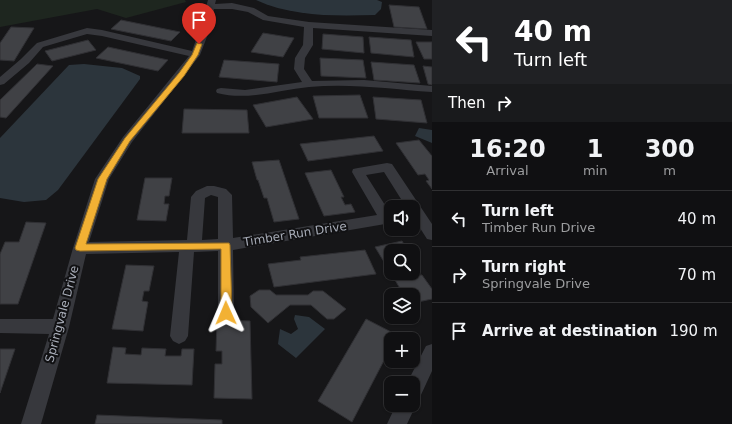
<!DOCTYPE html>
<meta charset="utf-8">
<style>
:root{--surface:#101012;--page:#19191b;--text:#f1f3f6;--muted:#9c9d9f;--line:#303032}
body{margin:0;font-family:"DejaVu Sans",sans-serif;background:var(--page);color:var(--text);height:100vh;display:flex;flex-direction:column;font-size:15px;white-space:nowrap}
*{box-sizing:border-box;margin:0}
p{font-size:13px;color:var(--muted)}
.icon{flex:none;width:22px;height:22px;fill:none;stroke:currentColor;stroke-width:2;stroke-linecap:round;stroke-linejoin:round}
.map{position:relative;flex:1;overflow:hidden}
.sheet{display:flex;flex-direction:column;background:var(--surface);width:300px}
.sheet>*{flex:none}
.hud{background:#202124;color:#fff;overflow:hidden}
.tools{position:absolute;left:384px;top:200px;display:grid;gap:8px}
.tools a{display:grid;place-items:center;width:36px;height:36px;border-radius:8px;background:var(--surface);box-shadow:0 1px 3px #0004,0 0 0 1px var(--line);font-size:20px}
.pin{position:absolute;display:grid;place-items:center;width:34px;height:34px;color:#fff;margin:-41px -17px;border-radius:50% 50% 50% 0;rotate:-45deg;box-shadow:0 0 4px #0007}
.pin .icon{rotate:45deg}
.me{position:absolute;width:44px;margin:-22px;rotate:359deg;stroke-linejoin:round;filter:drop-shadow(0 0 3px #0008)}
.turn{display:flex;align-items:center;gap:14px;height:84px;padding:0 16px;font-size:18px}
.turn .icon{width:52px;height:52px;stroke-width:2.5}
.turn b{display:block;font-size:28px;line-height:34px}
.then{display:flex;align-items:center;height:38px;padding:0 16px;background:#0003;gap:8px;font-size:15px}
.eta{display:flex;justify-content:space-evenly;align-items:center;height:68px;text-align:center}
.eta b{font-size:24px;font-weight:700;line-height:28px}
ul{padding:0;list-style:none}
li{display:flex;align-items:center;gap:12px;height:56px;padding:0 16px;border-top:1px solid var(--line)}
li div{flex:1}
li b{display:block;font-size:15px}
li em{font-style:normal}
main{display:flex;flex:1;min-height:0}
.map>svg:first-child{display:block}
.green{fill:#1e261f}
.water{fill:#2c353c}
.building{fill:#404145;stroke:#303034}
.lines{fill:none;stroke-linecap:round;stroke-linejoin:round}
.minor{fill:#37383d;fill-rule:evenodd}
.route{fill:#f2b134;stroke:#9d7322}
.labels{text-anchor:middle;dominant-baseline:central;stroke-width:4;stroke-linejoin:round;paint-order:stroke}
.street-label{font-size:12px;fill:#a8adb8;stroke:#111113}
</style>
<main>
<div class="map">
<svg width="432" height="424" viewBox="0 0 432 424">
<rect width="100%" height="100%" fill="#161618"/>
<polygon class="green" points="0,0 185,0 186,2 126,18 97,9 0,27"/>
<g class="water">
<path d="M256 0H377L382 2 381 9 375 15C335 16 293 17 256 0Z"/>
<polygon points="84,64 122,68 140,76 140,79 58,190 46,200 24,202 0,198 0,138 69,65"/>
<polygon points="419,128 432,130 432,143 415,136"/>
<polygon points="295,315 309,317 325,329 296,358 278,344 280,329 291,334 298,329 294,319"/>
</g>
<g class="building">
<polygon points="389,5 419,7 427,29 394,27"/>
<polygon points="121,20 180,32 171,41 111,29"/>
<polygon points="11,27 34,28 14,61 0,60 0,43"/>
<polygon points="263,33 294,38 283,57 251,52"/>
<polygon points="323,34 363,37 364,53 322,49"/>
<polygon points="369,37 411,40 414,57 371,53"/>
<polygon points="88,40 96,50 52,61 45,51"/>
<polygon points="416,42 432,42 432,59 424,59"/>
<polygon points="108,47 168,60 158,71 96,58"/>
<polygon points="320,58 363,60 366,78 321,76"/>
<polygon points="224,60 279,64 277,82 219,77"/>
<polygon points="371,62 414,65 420,83 374,80"/>
<polygon points="37,64 53,66 6,118 0,117 0,100"/>
<polygon points="423,66 432,67 432,85 428,84"/>
<polygon points="360,95 368,118 319,118 313,96"/>
<polygon points="297,97 313,119 266,127 253,105"/>
<polygon points="373,97 421,100 427,123 376,119"/>
<polygon points="184,109 247,110 249,133 182,133"/>
<polygon points="374,136 383,151 308,161 300,144"/>
<polygon points="419,140 432,156 432,189 426,181 429,180 425,174 418,175 396,143"/>
<polygon points="279,160 299,219 274,222 267,198 264,198 258,180 257,180 252,162"/>
<polygon points="331,170 344,197 341,197 345,205 351,204 355,212 324,216 305,173"/>
<polygon points="145,178 172,178 169,196 165,196 164,204 169,204 166,221 137,220"/>
<polygon points="26,222 46,223 18,304 0,304 0,254 5,242 19,242"/>
<polygon points="402,241 408,251 391,251 391,273 413,273 413,267 418,275 422,275 432,289 432,299 413,303 413,295 404,295 375,247"/>
<polygon points="365,250 376,274 274,287 268,264 301,260 300,257"/>
<polygon points="126,265 154,266 149,291 144,291 142,301 148,302 143,331 112,329"/>
<polygon points="259,290 270,290 276,295 308,295 313,291 323,291 346,309 334,319 327,319 311,305 290,305 268,323 251,307 250,296"/>
<polygon points="366,319 397,335 395,339 391,339 391,347 352,422 318,401"/>
<polygon points="217,320 250,321 252,399 214,398 215,364 222,364 222,351 216,351"/>
<polygon points="113,347 126,348 125,354 141,355 142,348 166,349 165,356 181,356 182,349 194,349 192,385 107,383"/>
<polygon points="0,349 15,349 0,393"/>
<polygon points="97,415 222,420 222,424 95,424"/>
</g>
<g class="lines">
<g class="minor">
<path d="M208 0H216L215 4 232 3 254 8 268 16 309 22 432 30V36L313 28V45L305 58 304 69 312 81 364 80 432 86V92C391 89 350 83 309 87 279 90 247 101 217 93L216 91 217 89 221 88 245 90 302 82 294 69 295 58 303 45 304 27 263 20 248 12 232 9H214L208 34 200 55 132 142 109 179 89 242 187 240 191 197 196 191 207 186H214L226 189 232 195 233 238 377 215 352 172 353 169 358 168 387 163 392 164 432 224V240L427 239 413 217V207H406L384 172 366 175 390 213H391V223L233 250 234 313 232 318 226 320 220 318 218 313V251L194 252 188 336 185 341 179 344 173 341 170 336 179 252 86 254 69 327 41 424H21L49 334 0 333V319H53L73 248 95 179 123 137 189 56 102 36 87 34 43 47 29 63 4 84 0 85V77L21 59 37 43 87 28 102 30 192 51 198 34ZM211 195 218 197V239L202 240 205 198Z"/>
<polygon points="432,344 432,371 420,397 413,400 416,405 407,424 387,424 396,405 413,405 413,383 407,383 426,346"/>
</g>
</g>
<polygon class="route" points="197,43 202,44 198,55 184,76 130,141 107,179 86,244 229,243 230,245 232,313 230,317 226,318 222,317 221,313 221,249 80,251 76,250 75,248 98,179 125,138 179,73 192,55"/>
<g class="labels">
<g class="street-label">
<text transform="translate(295 234) rotate(-9)">Timber Run Drive</text>
<text transform="translate(62 314) rotate(-75)">Springvale Drive</text>
</g>
</g>
</svg>
<div class="tools">
<a><svg class="icon" aria-label="sound" viewBox="0 0 24 24"><path d="M4 9h4l5-4v14l-5-4H4zM17 9q2 3 0 6"/></svg></a>
<a><svg class="icon" aria-label="search" viewBox="0 0 24 24"><circle cx="10" cy="10" r="6"/><path d="M15 15l6 6"/></svg></a>
<a><svg class="icon" aria-label="layers" viewBox="0 0 24 24"><path d="M12 4l9 5-9 5-9-5zM3 14l9 5 9-5"/></svg></a>
<a>+</a>
<a>−</a>
</div>
<div class="pin" style="left:199px;top:44px;background:#d93025"><svg class="icon" aria-label="arrive" viewBox="0 0 24 24"><path d="M6 21V4h12l-3 4 3 4H6"/></svg></div>
<svg class="me" style="left:226px;top:313px" viewBox="-20 -20 40 40"><path d="M0-17L14 15 0 8-14 15z" fill="#f2b134" stroke="#fff" stroke-width="4"/></svg>
</div>
<section class="sheet">
<div class="hud">
<div class="turn"><svg class="icon" aria-label="left" viewBox="0 0 24 24"><path d="M17 20v-9H6M10 6l-5 5 5 5"/></svg><div><b>40 m</b>Turn left</div></div>
<div class="then">Then<svg class="icon" aria-label="right" viewBox="0 0 24 24"><path d="M7 20v-9h11M14 6l5 5-5 5"/></svg></div>
</div>
<div class="eta">
<div><b>16:20</b><p>Arrival</p></div>
<div><b>1</b><p>min</p></div>
<div><b>300</b><p>m</p></div>
</div>
<ul>
<li><svg class="icon" aria-label="left" viewBox="0 0 24 24"><path d="M17 20v-9H6M10 6l-5 5 5 5"/></svg><div><b>Turn left</b><p>Timber Run Drive</p></div><em>40 m</em></li>
<li><svg class="icon" aria-label="right" viewBox="0 0 24 24"><path d="M7 20v-9h11M14 6l5 5-5 5"/></svg><div><b>Turn right</b><p>Springvale Drive</p></div><em>70 m</em></li>
<li><svg class="icon" aria-label="arrive" viewBox="0 0 24 24"><path d="M6 21V4h12l-3 4 3 4H6"/></svg><div><b>Arrive at destination</b></div><em>190 m</em></li>
</ul>
</section>
</main>
